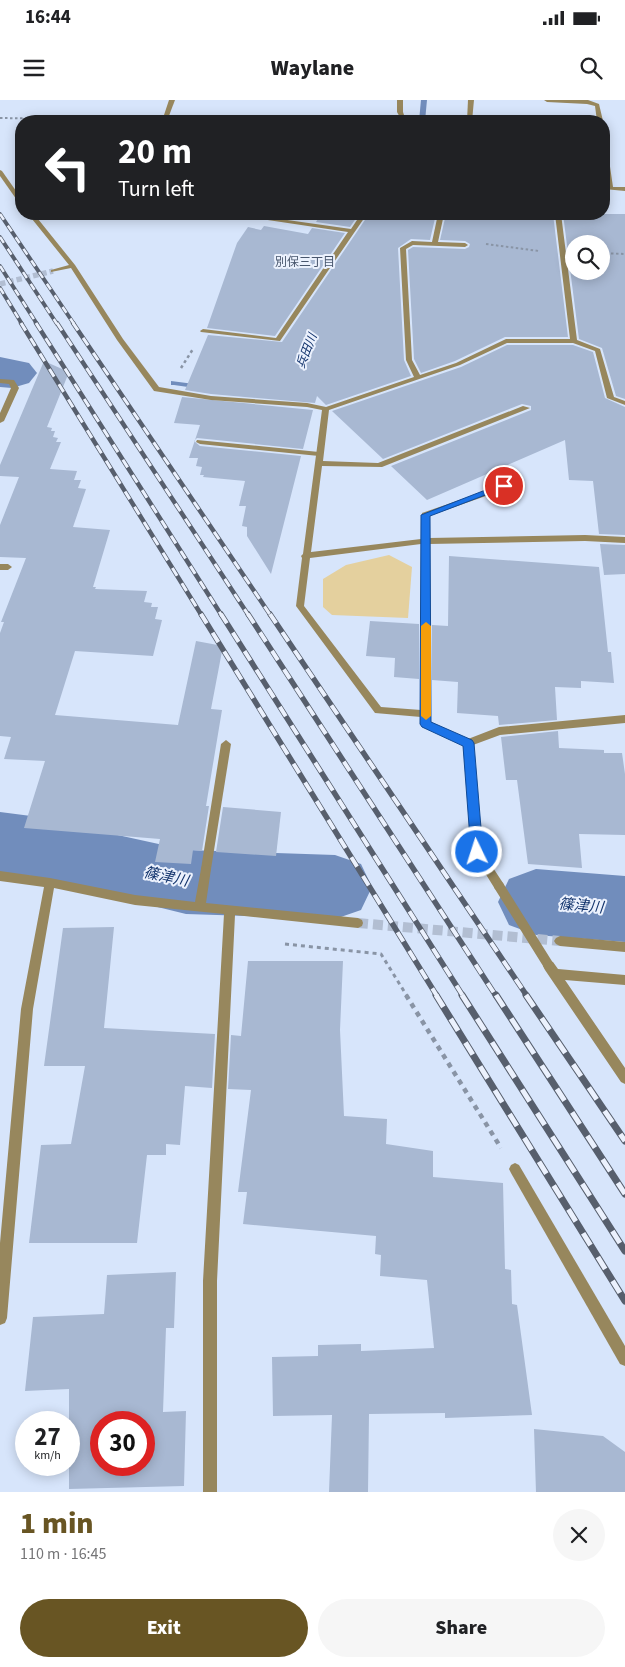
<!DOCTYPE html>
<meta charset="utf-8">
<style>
:root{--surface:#fff;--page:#f6f6f6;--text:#202124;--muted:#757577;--accent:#685523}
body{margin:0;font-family:"Source Sans 3","Noto Sans JP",sans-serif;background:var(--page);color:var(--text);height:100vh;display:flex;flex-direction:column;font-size:19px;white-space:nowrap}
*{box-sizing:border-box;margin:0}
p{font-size:16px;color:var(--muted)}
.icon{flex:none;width:28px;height:28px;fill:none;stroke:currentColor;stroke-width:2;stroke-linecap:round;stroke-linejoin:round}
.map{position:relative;height:1392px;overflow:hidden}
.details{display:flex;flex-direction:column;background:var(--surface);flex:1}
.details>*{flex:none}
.top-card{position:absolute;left:15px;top:15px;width:595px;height:105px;border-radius:20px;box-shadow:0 2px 12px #0003;background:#202124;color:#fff;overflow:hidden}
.controls{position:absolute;left:565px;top:135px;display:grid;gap:10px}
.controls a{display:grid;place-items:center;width:45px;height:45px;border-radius:50%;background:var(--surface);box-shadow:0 2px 12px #0003;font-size:25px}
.speed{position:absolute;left:15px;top:1311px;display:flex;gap:10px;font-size:25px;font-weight:700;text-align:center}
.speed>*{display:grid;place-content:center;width:65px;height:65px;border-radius:50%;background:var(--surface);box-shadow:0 2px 12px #0003;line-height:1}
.speed small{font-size:12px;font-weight:400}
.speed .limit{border:8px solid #d22;background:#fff;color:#111}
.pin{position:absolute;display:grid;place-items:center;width:42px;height:42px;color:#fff;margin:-21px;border:2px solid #fff;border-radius:50%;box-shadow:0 1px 5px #0007}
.me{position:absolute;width:55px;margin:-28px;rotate:356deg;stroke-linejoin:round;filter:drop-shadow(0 0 4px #0008)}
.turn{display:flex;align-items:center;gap:18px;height:105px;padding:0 20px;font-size:22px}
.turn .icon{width:65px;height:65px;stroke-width:2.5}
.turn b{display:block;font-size:35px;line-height:42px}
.round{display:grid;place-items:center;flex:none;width:52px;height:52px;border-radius:26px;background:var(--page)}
.overview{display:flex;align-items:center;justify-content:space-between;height:85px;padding:0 20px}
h1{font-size:30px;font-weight:800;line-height:38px;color:var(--accent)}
.primary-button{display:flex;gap:10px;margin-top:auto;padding:10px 20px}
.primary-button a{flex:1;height:58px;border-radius:30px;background:var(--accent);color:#fff;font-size:20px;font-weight:800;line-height:58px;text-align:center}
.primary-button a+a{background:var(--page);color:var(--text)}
.status{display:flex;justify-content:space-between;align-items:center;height:35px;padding:0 25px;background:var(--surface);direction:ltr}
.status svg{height:14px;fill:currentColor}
header{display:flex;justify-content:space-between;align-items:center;height:65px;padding:0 20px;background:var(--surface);font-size:22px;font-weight:800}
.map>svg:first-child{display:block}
.green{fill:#e4d09e}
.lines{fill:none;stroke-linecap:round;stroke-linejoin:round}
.stream{fill:#718dbc;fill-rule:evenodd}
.river{fill:#718dbc;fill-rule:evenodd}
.building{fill:#a8b8d2;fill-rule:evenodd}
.street-tunnel-far1{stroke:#b2bed2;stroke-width:5.5;stroke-dasharray:5.5 3;stroke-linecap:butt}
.street-tunnel{stroke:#b2bed2;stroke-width:10;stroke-dasharray:10 5;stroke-linecap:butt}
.path-far3{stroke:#8994a5;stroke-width:2;stroke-dasharray:2.5 2.5;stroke-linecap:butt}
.path-far2{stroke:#8994a5;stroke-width:2.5;stroke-dasharray:3 3;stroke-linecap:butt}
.path-far1{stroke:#8994a5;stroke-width:3;stroke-dasharray:4 4;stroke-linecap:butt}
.path{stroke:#8994a5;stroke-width:4.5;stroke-dasharray:5 5;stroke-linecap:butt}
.lane{fill:#97875d;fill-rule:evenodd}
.street{fill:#97875d;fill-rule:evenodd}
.rail-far3-casing{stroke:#575f6d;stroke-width:4}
.rail-far2-casing{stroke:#575f6d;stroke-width:4.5}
.rail-far1-casing{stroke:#575f6d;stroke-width:5.5}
.rail-casing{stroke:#575f6d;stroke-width:7}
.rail-far3{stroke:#ebf1fd;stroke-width:2.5;stroke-dasharray:7;stroke-linecap:butt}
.rail-far2{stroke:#ebf1fd;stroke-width:3;stroke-dasharray:9;stroke-linecap:butt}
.rail-far1{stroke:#ebf1fd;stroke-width:4;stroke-dasharray:11;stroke-linecap:butt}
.rail{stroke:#ebf1fd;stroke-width:5;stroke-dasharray:14;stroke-linecap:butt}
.street-bridge{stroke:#97875d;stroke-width:10}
.route{fill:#1a73e8;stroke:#114b97}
.slow{fill:#f59e0b}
.labels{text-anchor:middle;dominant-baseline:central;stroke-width:4;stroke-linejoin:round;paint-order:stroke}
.far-neighbourhood-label{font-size:12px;fill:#48566d;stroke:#ebf1fd}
.far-water-label{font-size:12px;font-style:italic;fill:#13346d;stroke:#ebf1fd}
.water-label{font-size:15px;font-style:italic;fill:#13346d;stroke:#ebf1fd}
</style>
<div class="status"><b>16:44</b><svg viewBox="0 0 49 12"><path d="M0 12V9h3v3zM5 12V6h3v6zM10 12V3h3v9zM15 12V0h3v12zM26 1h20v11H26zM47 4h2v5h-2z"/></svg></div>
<header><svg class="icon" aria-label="menu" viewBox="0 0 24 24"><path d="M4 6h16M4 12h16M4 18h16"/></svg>Waylane<svg class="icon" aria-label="search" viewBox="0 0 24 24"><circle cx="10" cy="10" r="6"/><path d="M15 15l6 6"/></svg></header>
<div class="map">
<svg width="625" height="1392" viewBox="0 0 625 1392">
<rect width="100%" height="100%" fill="#d7e5fb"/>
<polygon class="green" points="389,455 412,467 408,518 332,515 323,507 323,479 346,465"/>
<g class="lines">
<g class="stream">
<polygon points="421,0 427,0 425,21 419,21"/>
<polygon points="171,281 202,285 206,287 202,289 174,285 171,285"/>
</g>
<g class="river">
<polygon points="0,257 29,263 37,273 29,283 12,288 0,287"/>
<polygon points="0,712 31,716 186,750 335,755 361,764 372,787 361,810 335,819 186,814 31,776 0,772"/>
<polygon points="536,769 625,776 625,842 536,835 509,825 498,802 509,779"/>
</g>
</g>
<g class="building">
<polygon points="321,114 359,114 350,127 316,122"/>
<polygon points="369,114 436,114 430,140 411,139 398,148 404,260 411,276 326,305 317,296 315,303 211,294 185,290 208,235 282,242"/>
<polygon points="446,114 553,114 568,237 505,237 455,261 421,273 414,259 408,150 413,147 465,149 469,147 470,144 465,141 440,140"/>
<path d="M563 114H625V299L616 296 602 248 579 239ZM574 144H601V171H574Z"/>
<polygon points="264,126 308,134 312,128 345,133 275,236 207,228 237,143 248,127 261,130"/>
<polygon points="507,245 573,245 593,252 605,298 625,307 625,435 599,434 593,381 569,380 565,340 427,400 391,366 531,310 531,306 522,304 383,359 332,311 461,267"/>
<polygon points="44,261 69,272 47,327 52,328 51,331 55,331 53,337 58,338 56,342 61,342 50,369 77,371 74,380 81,380 78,388 86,389 73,427 110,430 93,487 96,487 95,489 147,491 144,502 152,503 151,507 158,507 155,519 162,520 153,556 75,551 55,615 178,625 196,541 223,546 211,609 222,610 206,706 209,706 202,751 193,750 191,764 155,762 160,739 24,728 45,661 4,659 11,637 0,636 0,533 4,522 1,522 26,458 0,457 0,425 19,377 0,376 0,365"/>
<polygon points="182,297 313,310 303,349 197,338 194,341 200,346 301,356 271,474 247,436 247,427 242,426 246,406 239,406 245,381 203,377 204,375 200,375 202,367 196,366 198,358 189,358 200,325 174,323"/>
<polygon points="600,444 625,445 625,474 604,475"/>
<polygon points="449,456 599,467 608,552 611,552 614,583 581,581 581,588 555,587 557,620 499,625 498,616 457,613 458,582 432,580 432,525 448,526"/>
<polygon points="370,521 419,524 419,579 394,577 395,558 366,556"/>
<polygon points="558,631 559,648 604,650 604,653 622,653 625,674 625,735 579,734 582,768 528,764 517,680 506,680 501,637"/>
<polygon points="223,707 281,712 276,756 216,752"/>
<polygon points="114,827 104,928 215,934 212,988 185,986 180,1045 166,1044 166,1055 147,1055 137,1143 29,1143 41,1045 71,1044 85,966 44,966 63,828"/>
<polygon points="248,861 343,861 340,930 344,1016 387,1019 386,1044 433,1051 433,1077 503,1083 505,1169 511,1170 512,1204 517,1205 532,1315 445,1318 445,1313 369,1314 368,1392 329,1392 332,1315 273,1316 272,1257 318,1256 318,1245 361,1244 361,1251 434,1248 427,1180 380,1176 381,1155 375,1154 376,1136 243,1124 247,1092 238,1092 251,990 228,989 231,935 241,936"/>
<path d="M176 1172 174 1228H166L163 1312 186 1311 184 1386 69 1389V1289L25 1291 33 1217 104 1214 107 1175ZM101 1322H144V1365H101Z"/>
<polygon points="534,1329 603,1336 625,1352 625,1392 536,1392"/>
</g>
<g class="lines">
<polyline class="street-tunnel-far1" points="0,184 53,171"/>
<polyline class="street-tunnel" points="358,823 560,841"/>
<g class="path-far3">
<polyline points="0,18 144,20"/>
<polyline points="486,144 539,151"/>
<polyline points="601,153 625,154"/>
</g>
<polyline class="path-far2" points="181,268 193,249"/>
<polyline class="path-far1" points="285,844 381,854 407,896"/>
<polyline class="path" points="406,895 501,1048"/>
<g class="lane">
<polygon points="0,279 14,280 19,288 4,321 0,323 0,313 11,288 9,284 0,283"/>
<polygon points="197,340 319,352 323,354 319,356 200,344 196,342"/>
<polygon points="226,640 231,644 211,769 210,772 206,773 202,772 201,769 221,644"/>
</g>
<g class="street">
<polygon points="169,0 175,0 167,21 162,21"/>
<polygon points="397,0 403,0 403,12 406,21 402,21 397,12"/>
<polygon points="468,0 474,0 472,21 467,21"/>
<polygon points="544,0 588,0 599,4 603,21 597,21 595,6 587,4 547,2"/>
<polygon points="604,44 607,46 613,87 625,87 625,91 604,89 604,87 608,86 604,62"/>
<polygon points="0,70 2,71 21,98 21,104 19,103 0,76"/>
<path d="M28 114H34L75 165 123 239 159 287 211 296 307 303 326 307 414 277 406 260 400 148 412 141 432 142 438 114H444L438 142 465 143 468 145 465 147 413 145 406 149 412 260 420 275 456 263 506 239H570L555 114H561L577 240 600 249 614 297 625 301V305L607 298 595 251 573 243H507L460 265 329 310 323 361 378 363 523 306 530 308 382 367 322 366 311 452 421 439 422 413 520 379 524 381 523 383 429 416V438L585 435 625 437V443L585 441 429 444 431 622 468 639 499 627 625 615V623L500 635 473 645 482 751 503 783 504 786 503 789 499 791 495 789 472 752 463 645 423 627 421 617 375 613 296 506 302 458 301 456 303 454 322 310 307 307 211 300 154 291 117 240 71 168 51 172V170L69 165ZM421 444V610L381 607 304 506 310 458Z"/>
<polygon points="361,114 367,114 280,241 201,232 200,231 203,229 276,238 348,132 261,119 259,118 259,116 351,129"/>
<polygon points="0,464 8,464 12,467 8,470 0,470"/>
<polygon points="206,765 210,766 211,769 206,803 358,818 362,820 363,823 362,826 358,828 235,815 217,1181 217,1392 203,1392 203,1181 224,814 135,805 54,788 33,909 7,1218 5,1223 0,1225 0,1143 21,909 44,787 0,781 0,771 50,778 135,795 195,802 201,769 202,766"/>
<polygon points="560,836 625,842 625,852 560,846 556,844 554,841 556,838"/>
<polygon points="549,861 553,862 558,869 625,875 625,885 565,880 625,968 625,984 621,982 545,870 543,866 545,862"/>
<polygon points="515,1063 519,1065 625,1246 625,1266 620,1264 511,1073 509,1069 511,1065"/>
</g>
<defs>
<g id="rail-far3">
<polyline points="0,114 74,224"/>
<polyline points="0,137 57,224"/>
<polyline points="0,166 37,224"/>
<polyline points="0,188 22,224"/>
</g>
<g id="rail-far2">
<polyline points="21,223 202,516"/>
<polyline points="36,223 222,516"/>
<polyline points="57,223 249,516"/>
<polyline points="73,223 271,516"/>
</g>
<g id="rail-far1">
<polyline points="201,514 437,896"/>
<polyline points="221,514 463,896"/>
<polyline points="248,514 496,896"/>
<polyline points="270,514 527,896"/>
</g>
<g id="rail">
<polyline points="436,895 625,1201"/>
<polyline points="462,895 625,1151"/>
<polyline points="496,895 625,1094"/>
<polyline points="526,895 625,1041"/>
</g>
</defs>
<use href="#rail-far3" class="rail-far3-casing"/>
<use href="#rail-far2" class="rail-far2-casing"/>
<use href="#rail-far1" class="rail-far1-casing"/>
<use href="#rail" class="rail-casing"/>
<use href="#rail-far3" class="rail-far3"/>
<use href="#rail-far2" class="rail-far2"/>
<use href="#rail-far1" class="rail-far1"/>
<use href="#rail" class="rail"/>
<polyline class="street-bridge" points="499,786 549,866"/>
</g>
<polygon class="route" points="501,384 509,386 430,416 431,622 472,640 474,643 483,752 477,757 471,752 463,646 422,627 420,624 421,415"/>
<polygon class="slow" points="426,522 431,526 431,616 426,620 421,616 421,526"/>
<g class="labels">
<g class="far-neighbourhood-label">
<text x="305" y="162">別保三丁目</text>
</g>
<g class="far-water-label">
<text transform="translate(307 251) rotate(-69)">兵田川</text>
</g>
<g class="water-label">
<text transform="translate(166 777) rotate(12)">篠津川</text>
<text transform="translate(581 806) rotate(5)">篠津川</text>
</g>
</g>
</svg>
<div class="controls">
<a><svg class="icon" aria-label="search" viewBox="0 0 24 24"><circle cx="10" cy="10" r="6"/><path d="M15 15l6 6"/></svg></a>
</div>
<div class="speed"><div>27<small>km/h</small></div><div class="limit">30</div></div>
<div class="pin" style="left:504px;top:386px;background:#d93025"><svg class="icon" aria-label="arrive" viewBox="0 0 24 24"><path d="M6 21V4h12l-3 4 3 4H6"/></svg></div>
<svg class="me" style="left:477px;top:752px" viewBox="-20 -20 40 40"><circle r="17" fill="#1a73e8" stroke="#fff" stroke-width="3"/><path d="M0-11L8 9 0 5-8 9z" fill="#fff"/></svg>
<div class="top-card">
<div class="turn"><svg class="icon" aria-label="left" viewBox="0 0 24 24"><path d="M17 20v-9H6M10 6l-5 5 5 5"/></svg><div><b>20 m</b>Turn left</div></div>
</div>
</div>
<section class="details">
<div class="overview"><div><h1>1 min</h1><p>110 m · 16:45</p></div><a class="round"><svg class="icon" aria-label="close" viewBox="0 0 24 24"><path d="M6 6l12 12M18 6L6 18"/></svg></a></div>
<div class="primary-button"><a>Exit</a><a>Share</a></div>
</section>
